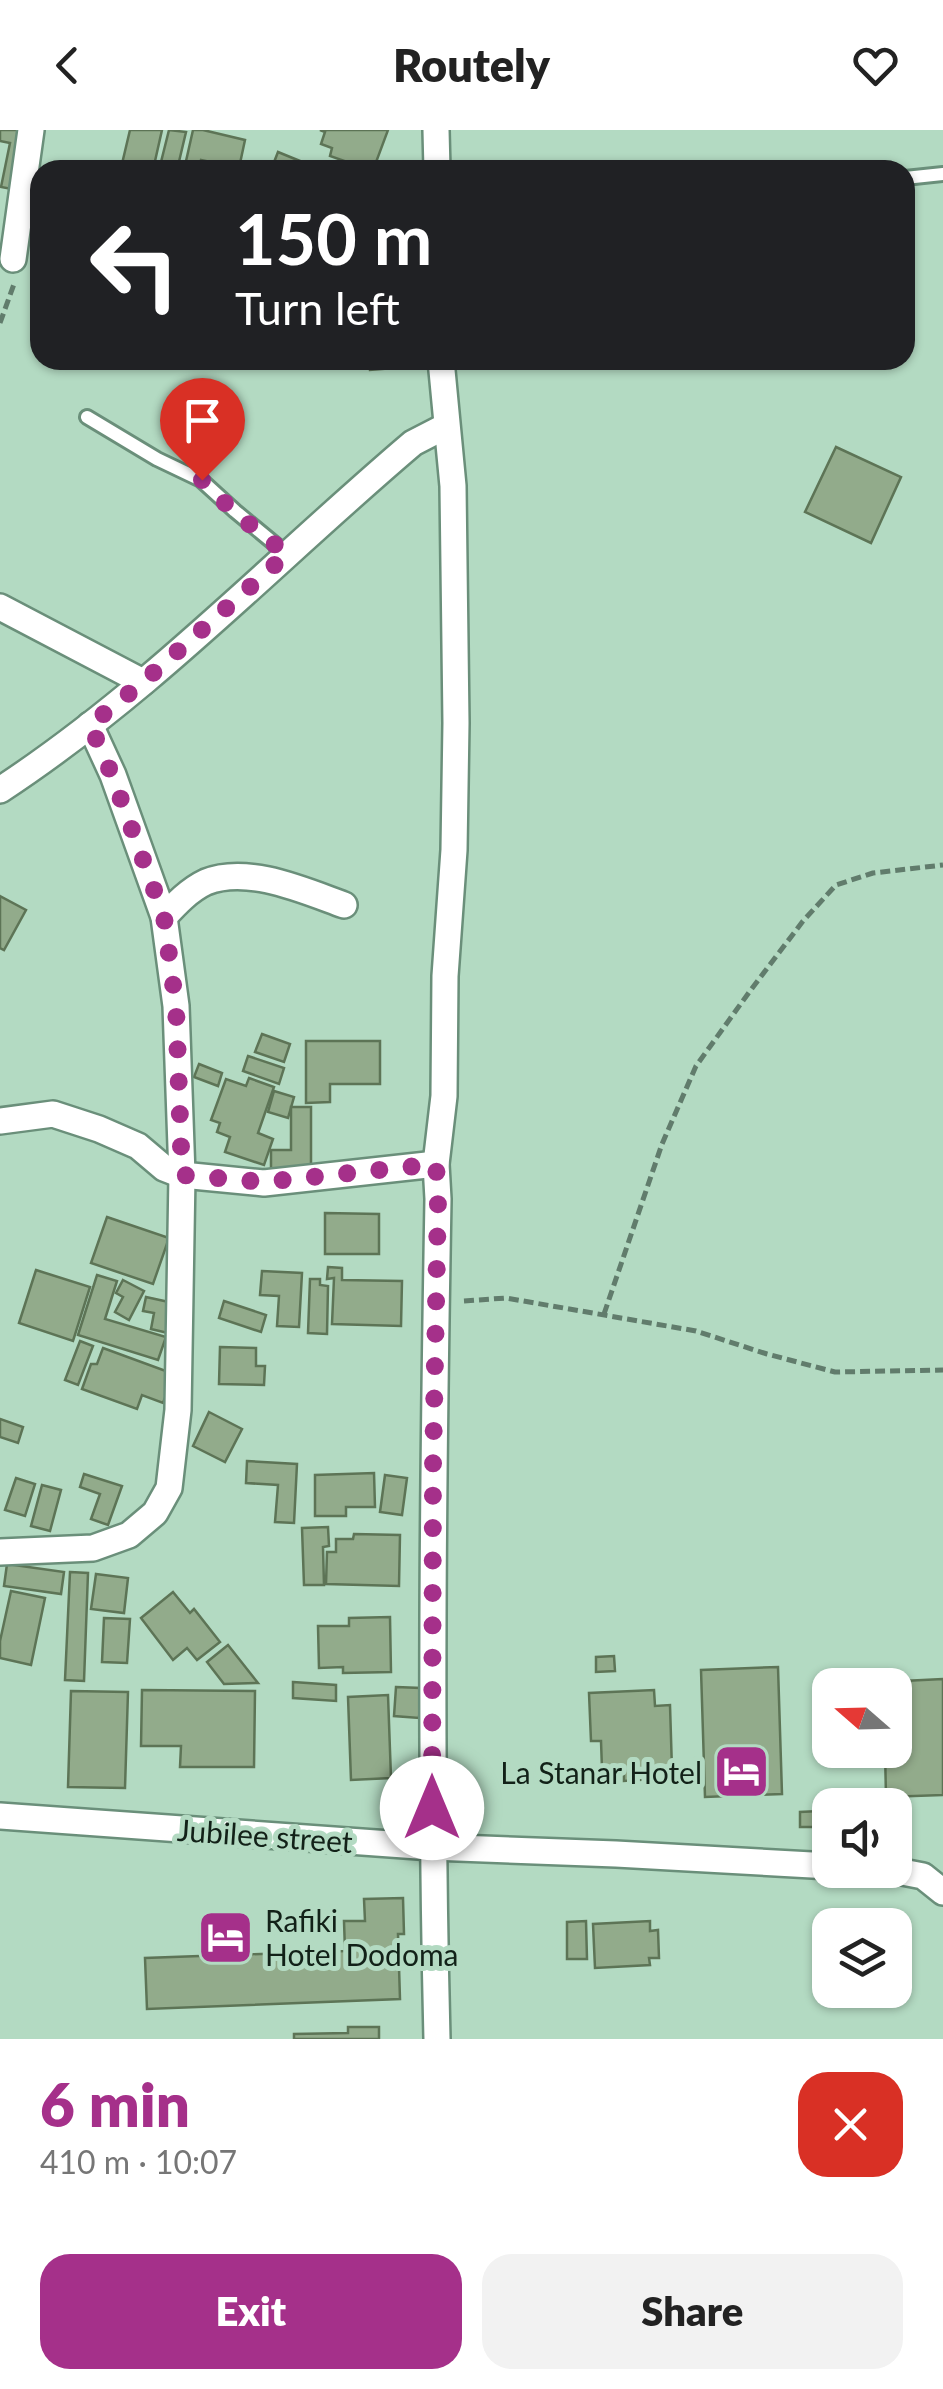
<!DOCTYPE html>
<meta charset="utf-8">
<style>
:root{--surface:#fff;--page:#f2f2f2;--text:#222;--muted:#767676;--accent:#a5308a}
body{margin:0;font-family:Lato,sans-serif;background:var(--page);color:var(--text);height:100vh;display:flex;flex-direction:column;font-size:38px;white-space:nowrap}
*{box-sizing:border-box;margin:0}
p{font-size:32px;color:var(--muted)}
.icon{flex:none;width:55px;height:55px;fill:none;stroke:currentColor;stroke-width:2;stroke-linecap:round;stroke-linejoin:round}
.map{position:relative;height:1909px;overflow:hidden}
.panel{display:flex;flex-direction:column;background:var(--surface);flex:1}
.panel>*{flex:none}
.guide{position:absolute;left:30px;top:30px;width:885px;height:210px;border-radius:30px;box-shadow:0 2px 8px #0004;background:#202124;color:#fff;overflow:hidden}
.needle{width:65px;rotate:290deg}
.fabs{position:absolute;left:812px;top:1538px;display:grid;gap:20px}
.fabs a{display:grid;place-items:center;width:100px;height:100px;border-radius:20px;background:var(--surface);box-shadow:0 2px 8px #0004;font-size:50px}
.pin{position:absolute;display:grid;place-items:center;width:85px;height:85px;color:#fff;margin:-102px -42px;border-radius:50% 50% 50% 0;rotate:-45deg;box-shadow:0 0 10px #0007}
.pin .icon{rotate:45deg}
.me{position:absolute;width:110px;margin:-55px;rotate:0deg;stroke-linejoin:round;filter:drop-shadow(0 0 8px #0008)}
.turn{display:flex;align-items:center;gap:35px;height:210px;padding:0 40px;font-size:45px}
.turn .icon{width:130px;height:130px;stroke-width:2.5}
.turn b{display:block;font-size:70px;line-height:85px}
.round{display:grid;place-items:center;flex:none;width:105px;height:105px;border-radius:30px;background:var(--page)}
.summary{display:flex;align-items:center;justify-content:space-between;height:170px;padding:0 40px}
h1{font-size:60px;font-weight:800;line-height:75px;color:var(--accent)}
.cta{display:flex;gap:20px;margin-top:auto;padding:20px 40px}
.cta a{flex:1;height:115px;border-radius:30px;background:var(--accent);color:#fff;font-size:40px;font-weight:800;line-height:115px;text-align:center}
.cta a+a{background:var(--page);color:var(--text)}
header{display:flex;justify-content:space-between;align-items:center;height:130px;padding:0 40px;background:var(--surface);font-size:45px;font-weight:800}
.map>svg:first-child{display:block}
.building{fill:#92ab8b;stroke:#5d7456;stroke-width:2.5}
.lines{fill:none;stroke-linecap:round;stroke-linejoin:round}
.service-casing{stroke:#6a8f7a;stroke-width:18}
.minor-casing{stroke:#6a8f7a;stroke-width:30}
.path{stroke:#617c6c;stroke-width:5;stroke-dasharray:10 5;stroke-linecap:butt}
.service{stroke:#fff;stroke-width:12}
.minor{stroke:#fff;stroke-width:25}
.route{stroke:#a5308a;stroke-width:18;stroke-dasharray:0 32.4}
.labels{text-anchor:middle;dominant-baseline:central;stroke-width:10;stroke-linejoin:round;paint-order:stroke}
.poi-label{font-size:30px;fill:#122118;stroke:#b3dac2;text-anchor:end}
.street-label{font-size:30px;fill:#122118;stroke:#b3dac2}
</style>
<header><svg class="icon" aria-label="back" viewBox="0 0 24 24"><path d="M15 5l-7 7 7 7"/></svg>Routely<svg class="icon" aria-label="heart" viewBox="0 0 24 24"><path d="M12 20l-8-8c-3-5 5-10 8-4 3-6 11-1 8 4z"/></svg></header>
<div class="map">
<svg width="943" height="1909" viewBox="0 0 943 1909">
<rect width="100%" height="100%" fill="#b3dac2"/>
<g class="building">
<polygon points="0,0 29,0 17,60 1,57 10,13 0,11"/>
<polygon points="130,0 162,0 153,40 121,38"/>
<polygon points="169,0 186,2 177,40 159,40"/>
<polygon points="193,0 203,0 245,10 239,38 201,30 199,40 184,40"/>
<polygon points="320,0 388,0 375,35 366,32 364,38 330,26 332,18 321,14 325,2"/>
<polygon points="278,22 322,40 271,40"/>
<polygon points="369,230 405,230 406,237 370,240"/>
<polygon points="836,317 901,347 871,413 805,382"/>
<polygon points="0,766 26,780 4,820 0,818"/>
<polygon points="262,904 290,914 284,932 255,922"/>
<polygon points="306,911 380,911 380,954 330,954 330,972 306,973"/>
<polygon points="248,926 284,938 279,954 243,941"/>
<polygon points="199,934 222,943 218,956 194,947"/>
<polygon points="249,948 274,957 258,1003 273,1009 264,1035 225,1022 230,1007 217,1002 220,993 211,990 226,949 246,956"/>
<polygon points="274,961 294,967 288,988 268,982"/>
<polygon points="291,977 311,977 311,1042 271,1042 271,1020 291,1020"/>
<polygon points="325,1083 379,1084 379,1124 325,1124"/>
<polygon points="107,1087 169,1108 153,1154 91,1133"/>
<polygon points="328,1137 342,1138 342,1150 402,1151 401,1196 332,1194 334,1148 327,1149"/>
<polygon points="36,1140 90,1157 73,1211 19,1193"/>
<polygon points="262,1141 302,1143 299,1197 277,1196 279,1166 260,1165"/>
<polygon points="97,1145 117,1151 105,1189 166,1207 158,1230 78,1205"/>
<polygon points="310,1149 320,1149 320,1155 328,1156 327,1204 308,1203"/>
<polygon points="123,1150 144,1161 129,1190 115,1182 123,1167 116,1163"/>
<polygon points="146,1167 178,1174 172,1204 151,1199 154,1183 143,1181"/>
<polygon points="224,1171 266,1185 261,1202 219,1188"/>
<polygon points="80,1211 93,1216 78,1255 65,1250"/>
<polygon points="220,1217 256,1218 256,1236 265,1236 264,1255 219,1254"/>
<polygon points="103,1218 174,1244 163,1273 142,1265 137,1279 82,1259 91,1234 97,1234"/>
<polygon points="209,1282 242,1299 225,1332 193,1316"/>
<polygon points="0,1289 23,1297 18,1313 0,1307"/>
<polygon points="247,1331 297,1334 294,1393 275,1392 278,1355 246,1353"/>
<polygon points="374,1343 375,1377 346,1377 346,1386 315,1386 315,1345"/>
<polygon points="84,1344 122,1356 108,1395 91,1389 100,1364 80,1357"/>
<polygon points="385,1345 407,1348 402,1385 380,1382"/>
<polygon points="16,1348 35,1354 25,1386 5,1380"/>
<polygon points="42,1355 61,1360 50,1401 31,1396"/>
<polygon points="328,1397 329,1416 323,1417 324,1455 304,1455 302,1398"/>
<polygon points="354,1404 400,1405 399,1456 326,1454 327,1422 336,1422 336,1409 353,1409"/>
<polygon points="7,1434 64,1442 61,1464 4,1456"/>
<polygon points="70,1442 88,1443 84,1551 65,1550"/>
<polygon points="96,1444 128,1448 124,1483 91,1479"/>
<polygon points="11,1461 45,1468 31,1535 0,1528 0,1511"/>
<polygon points="173,1462 190,1483 194,1479 220,1512 197,1530 187,1518 173,1530 141,1488"/>
<polygon points="390,1487 391,1542 343,1543 343,1537 319,1538 318,1496 349,1496 349,1488"/>
<polygon points="104,1488 130,1489 127,1533 102,1532"/>
<polygon points="228,1515 258,1553 224,1554 207,1532"/>
<polygon points="614,1526 615,1541 596,1542 596,1527"/>
<polygon points="778,1537 782,1664 705,1667 701,1540"/>
<polygon points="943,1549 943,1665 886,1667 885,1620 895,1620 895,1555 883,1555 883,1552"/>
<polygon points="293,1552 336,1555 336,1571 293,1568"/>
<polygon points="396,1557 421,1558 419,1588 394,1586"/>
<polygon points="142,1560 255,1561 254,1637 180,1637 181,1616 141,1616"/>
<polygon points="654,1560 655,1576 670,1575 672,1640 653,1641 653,1649 624,1651 624,1638 602,1639 601,1611 591,1611 589,1563"/>
<polygon points="71,1561 128,1562 125,1658 68,1657"/>
<polygon points="388,1565 391,1648 351,1650 348,1567"/>
<polygon points="819,1681 819,1697 800,1697 800,1682"/>
<polygon points="403,1768 404,1804 398,1804 400,1869 147,1879 145,1828 345,1821 344,1791 365,1791 364,1769"/>
<polygon points="586,1791 587,1829 567,1829 567,1792"/>
<polygon points="650,1791 650,1801 658,1800 659,1828 649,1828 650,1835 595,1838 593,1794"/>
<polygon points="348,1897 379,1897 379,1909 294,1909 294,1904 348,1903"/>
</g>
<g class="lines">
<defs>
<g id="service">
<polyline points="905,48 943,44"/>
<polyline points="87,287 157,329 201,350 235,381 287,424"/>
</g>
<g id="minor">
<polyline points="436,0 437,40"/>
<polyline points="13,129 31,0"/>
<polyline points="0,477 143,552"/>
<path d="M0 660C151 561 276 429 413 313L446 296"/>
<path d="M164 787C176 774 189 760 206 752 248 735 305 761 344 775"/>
<polyline points="0,991 53,984 99,999 138,1016 164,1038 182,1045 264,1053 436,1034"/>
<polyline points="0,1422 93,1418 129,1405 155,1383 169,1358 178,1280 182,1045 176,876 164,787 113,645 90,595"/>
<polyline points="0,1686 432,1717 616,1724 830,1736"/>
<polyline points="892,1740 923,1746 943,1762"/>
<path d="M437 1909C430 1629 433 1349 438 1069L436 1034 444 966 445 846 454 720 456 593 453 356 441 230"/>
</g>
</defs>
<use href="#service" class="service-casing"/>
<use href="#minor" class="minor-casing"/>
<g class="path">
<polyline points="0,193 14,154"/>
<polyline points="464,1171 506,1168 696,1201 767,1224 835,1242 943,1240"/>
<polyline points="604,1184 662,1014 696,936 750,861 803,791 836,755 873,743 943,735"/>
</g>
<use href="#service" class="service"/>
<use href="#minor" class="minor"/>
</g>
<g class="lines">
<polyline class="route" points="202,350 234,382 287,424 143,552 90,595 112,645 164,787 176,876 182,1045 264,1052 436,1034 438,1069 433,1336 432,1678"/>
</g>
<defs>
<symbol id="hotel-square" viewBox="-11 -11 22 22"><rect x="-9" y="-9" width="18" height="18" rx="4" fill="#a5308a" stroke="#b3dac2"/><path d="M-6-4.5h1.5V1H6V5H4.5V3h-9V5H-6ZM-4 0a1.8 1.8 0 1 1 3.6 0ZM.5 0V-2.5h3Q6-2.5 6 0Z" fill="#fff"/></symbol>
</defs>
<g fill-rule="evenodd">
<use href="#hotel-square" x="710" y="1610" width="63" height="63"/>
<use href="#hotel-square" x="194" y="1776" width="63" height="63"/>
</g>
<g class="labels">
<g class="poi-label">
<text x="702" y="1642">La Stanar Hotel</text>
<text x="265" y="1790" text-anchor="start">Rafiki<tspan x="265" dy="34">Hotel Dodoma</tspan></text>
</g>
<g class="street-label">
<text transform="translate(265 1705) rotate(4)">Jubilee street</text>
</g>
</g>
</svg>
<div class="fabs">
<a><svg class="needle" viewBox="-14 -14 28 28"><path d="M0-13l5 13h-10z" fill="#e53935"/><path d="M0 13l5-13h-10z" fill="#767676"/></svg></a>
<a><svg class="icon" aria-label="sound" viewBox="0 0 24 24"><path d="M4 9h4l5-4v14l-5-4H4zM17 9q2 3 0 6"/></svg></a>
<a><svg class="icon" aria-label="layers" viewBox="0 0 24 24"><path d="M12 4l9 5-9 5-9-5zM3 14l9 5 9-5"/></svg></a>
</div>
<div class="pin" style="left:202px;top:350px;background:#d93025"><svg class="icon" aria-label="arrive" viewBox="0 0 24 24"><path d="M6 21V4h12l-3 4 3 4H6"/></svg></div>
<svg class="me" style="left:432px;top:1678px" viewBox="-20 -20 40 40"><circle r="19" fill="#fff"/><path d="M0-13L10 11 0 6-10 11z" fill="#a5308a"/></svg>
<div class="guide">
<div class="turn"><svg class="icon" aria-label="left" viewBox="0 0 24 24"><path d="M17 20v-9H6M10 6l-5 5 5 5"/></svg><div><b>150 m</b>Turn left</div></div>
</div>
</div>
<section class="panel">
<div class="summary"><div><h1>6 min</h1><p>410 m · 10:07</p></div><a class="round" style="background:#d93025;color:#fff"><svg class="icon" aria-label="close" viewBox="0 0 24 24"><path d="M6 6l12 12M18 6L6 18"/></svg></a></div>
<div class="cta"><a>Exit</a><a>Share</a></div>
</section>
